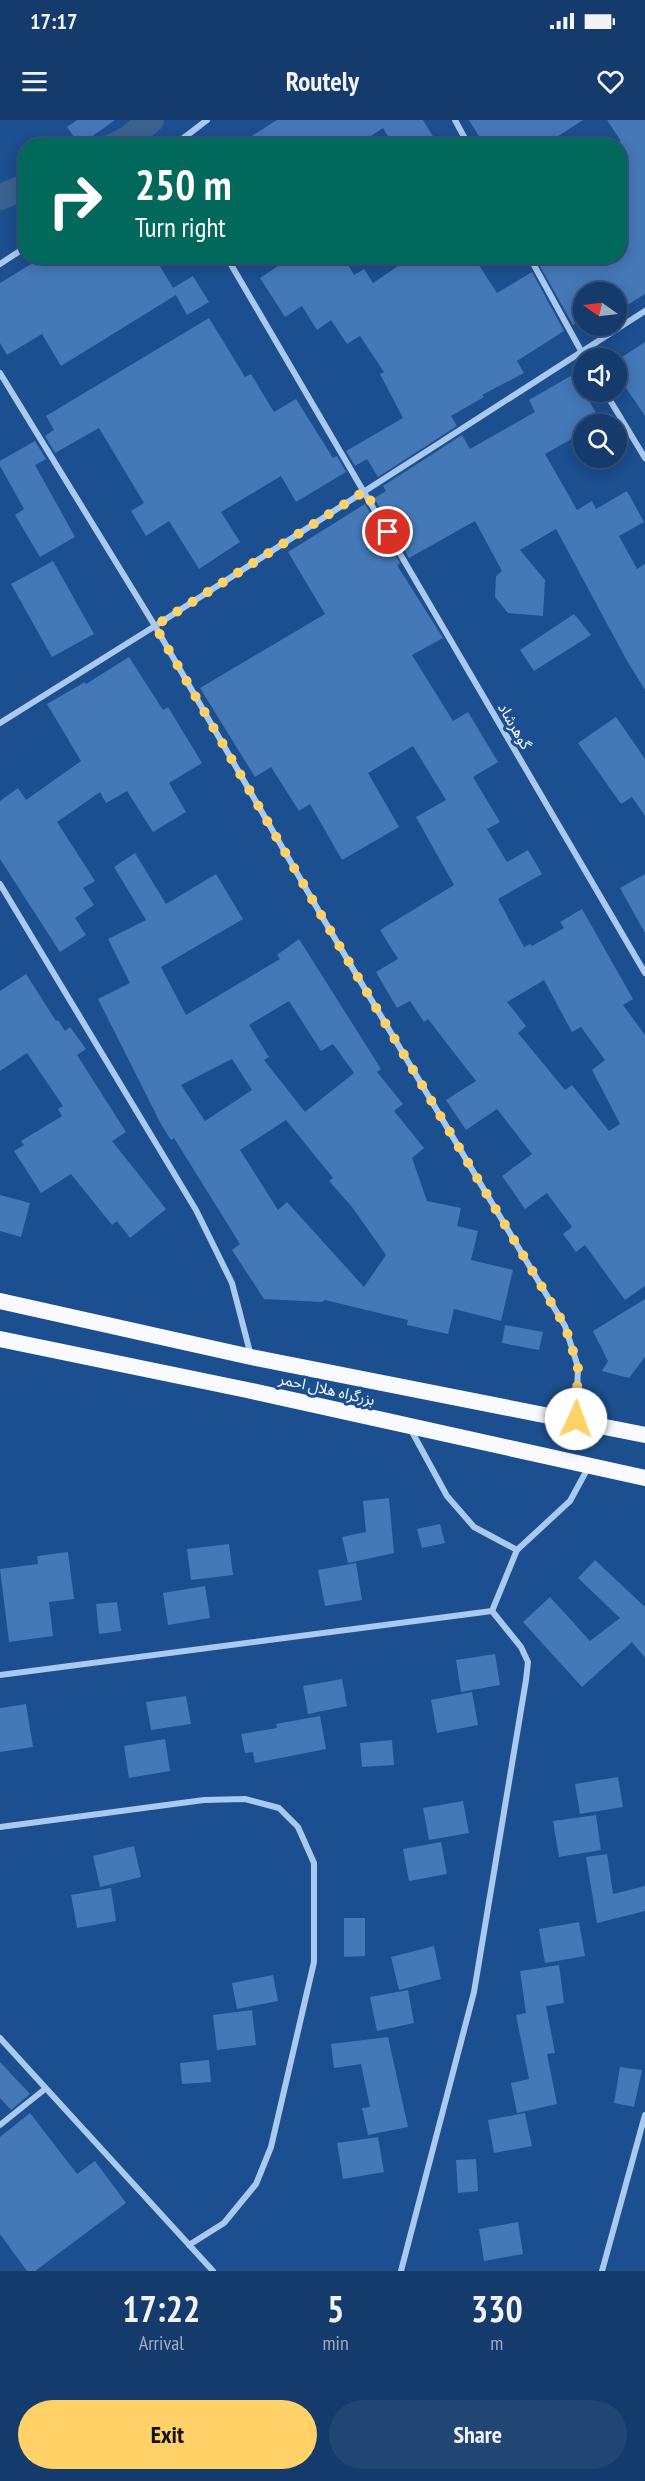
<!DOCTYPE html>
<meta charset="utf-8">
<style>
:root{--surface:#143b6b;--page:#214673;--text:#f1f3f6;--muted:#9dadc1;--line:#33557e;--accent:#ffd166}
body{margin:0;font-family:"PT Sans Narrow","Noto Sans Arabic",sans-serif;background:var(--page);color:var(--text);height:100vh;display:flex;flex-direction:column;font-size:22px;white-space:nowrap}
*{box-sizing:border-box;margin:0}
p{font-size:20px;color:var(--muted)}
.icon{flex:none;width:33px;height:33px;fill:none;stroke:currentColor;stroke-width:2;stroke-linecap:round;stroke-linejoin:round}
.map{position:relative;height:2151px;overflow:hidden}
.drawer{display:flex;flex-direction:column;background:var(--surface);flex:1}
.drawer>*{flex:none}
.guide{position:absolute;left:18px;top:18px;width:609px;height:126px;border-radius:24px;box-shadow:0 3px 15px #0003,0 0 0 2px var(--line);background:#00695c;color:#fff;overflow:hidden}
.needle{width:39px;rotate:284deg}
.tools{position:absolute;left:573px;top:162px;display:grid;gap:12px}
.tools a{display:grid;place-items:center;width:54px;height:54px;border-radius:50%;background:var(--surface);box-shadow:0 3px 15px #0003,0 0 0 2px var(--line);font-size:30px}
.pin{position:absolute;display:grid;place-items:center;width:51px;height:51px;color:#fff;margin:-26px;border:3px solid #fff;border-radius:50%;box-shadow:0 2px 6px #0007}
.me{position:absolute;width:66px;margin:-33px;rotate:2deg;stroke-linejoin:round;filter:drop-shadow(0 0 4px #0008)}
.turn{display:flex;align-items:center;gap:21px;height:126px;padding:0 18px;font-size:27px}
.turn .icon{width:78px;height:78px;stroke-width:2.5}
.turn b{display:block;font-size:42px;line-height:51px}
.eta{display:flex;justify-content:space-evenly;align-items:center;height:102px;text-align:center}
.eta b{font-size:36px;font-weight:600;line-height:42px}
.action{display:flex;gap:12px;margin-top:auto;padding:12px 18px}
.action a{flex:1;height:69px;border-radius:36px;background:var(--accent);color:#111;font-size:24px;font-weight:600;line-height:69px;text-align:center}
.action a+a{background:var(--page);color:var(--text)}
.status{display:flex;justify-content:space-between;align-items:center;height:42px;padding:0 30px;background:var(--surface);direction:ltr}
.status svg{height:16px;fill:currentColor}
header{display:flex;justify-content:space-between;align-items:center;height:78px;padding:0 18px;background:var(--surface);font-size:27px;font-weight:600}
.map>svg:first-child{display:block}
.lines{fill:none;stroke-linecap:round;stroke-linejoin:round}
.canal{stroke:#3c6290;stroke-width:26}
.building{fill:#4478b7;fill-rule:evenodd}
.minor{stroke:#a9c9ee;stroke-width:6}
.trunk{stroke:#f8faff;stroke-width:16}
.route{stroke:#ffd166;stroke-width:10;stroke-dasharray:0 18}
.labels{text-anchor:middle;dominant-baseline:central;stroke-width:6;stroke-linejoin:round;paint-order:stroke}
.street-label{font-size:15px;fill:#fff;stroke:#1b4f8f}
</style>
<div class="status"><b>17:17</b><svg viewBox="0 0 49 12"><path d="M0 12V9h3v3zM5 12V6h3v6zM10 12V3h3v9zM15 12V0h3v12zM26 1h20v11H26zM47 4h2v5h-2z"/></svg></div>
<header><svg class="icon" aria-label="menu" viewBox="0 0 24 24"><path d="M4 6h16M4 12h16M4 18h16"/></svg>Routely<svg class="icon" aria-label="heart" viewBox="0 0 24 24"><path d="M12 20l-8-8c-3-5 5-10 8-4 3-6 11-1 8 4z"/></svg></header>
<div class="map">
<svg width="645" height="2151" viewBox="0 0 645 2151">
<rect width="100%" height="100%" fill="#1b4f8f"/>
<g class="lines">
<g class="canal">
<polyline points="114,26 128,19 151,0"/>
<polyline points="0,77 26,67"/>
</g>
</g>
<g class="building">
<polygon points="77,0 115,0 80,25 67,7"/>
<polygon points="277,0 423,0 439,26 394,26 383,8 356,26 236,26"/>
<polygon points="469,0 583,0 543,26 485,26"/>
<polygon points="607,0 645,0 645,174 616,192 616,172 584,172 584,199 573,205 540,146 555,136 620,136 620,20"/>
<polygon points="44,136 154,136 173,168 193,156 209,182 187,195 176,175 61,246 42,214 7,235 0,223 0,163"/>
<polygon points="293,136 343,136 354,155 364,149 373,163 413,136 473,136 497,173 532,152 564,211 517,241 524,253 482,275 484,277 451,296 457,306 378,357 367,339 355,346 346,331 403,298 380,254 384,252 360,216 347,224 331,200 317,210 302,186 285,197 260,158"/>
<polygon points="209,198 245,257 251,254 274,292 296,279 333,338 337,336 346,352 296,382 281,356 221,392 240,422 199,449 169,401 146,416 131,391 144,383 99,308 55,333 45,316 54,310 46,296"/>
<polygon points="645,222 645,296 616,253 616,241"/>
<polygon points="574,254 601,302 597,304 584,304 584,312 545,334 577,390 592,381 596,389 627,371 644,402 619,416 637,449 645,444 645,570 626,539 556,409 520,430 545,460 543,496 508,493 495,477 496,456 502,451 475,401 409,438 374,378 386,371 383,366 462,315 470,329 535,292 529,280"/>
<polygon points="35,321 46,339 35,345 75,417 40,437 15,395 24,389 0,346 0,341"/>
<path d="M365 384 400 443 397 445 443 518 412 535 453 601 468 592 498 642 473 657 500 702 487 709 507 742 528 730 542 754 498 779 524 827 530 824 532 826 564 808 560 802 582 789 633 879 623 885 645 915V1166L625 1180 585 1125 576 1132 563 1114 572 1107 547 1073 525 1089 502 1056 532 1034 497 989 466 1010 446 980 476 961 428 899 424 902 410 881 397 888 376 852 398 839 380 810 454 765 416 697 446 680 413 626 368 653 399 707 342 740 310 684 299 691 271 647 255 657 200 568 325 494 288 432ZM544 860 572 912 581 907 605 940 592 950 620 1004 609 1011 572 965 565 970 518 913 526 906 507 882Z"/>
<polygon points="53,441 94,514 52,537 11,464"/>
<polygon points="574,494 591,515 534,551 520,530"/>
<polygon points="129,537 163,590 168,587 202,643 169,663 186,692 153,712 127,671 106,683 100,672 57,702 95,761 83,768 94,785 75,798 86,815 60,832 0,739 0,681 18,668 26,680 81,641 47,584 85,562 86,564"/>
<polygon points="616,597 645,639 645,696 632,677 621,684 578,623"/>
<path d="M135 733 166 784 216 754 243 799 161 847 186 895 280 839 277 835 299 819 381 949 377 952 403 984 394 991 424 1028 412 1038 427 1081 461 1088 457 1106 478 1111 471 1140 513 1150 501 1201 454 1189 448 1214 407 1205 408 1200 325 1180 322 1182 264 1179 232 1130 240 1124 174 1018 171 1020 162 1006 98 879 130 863 108 819 146 800 114 747ZM289 881 321 931 333 924 354 953 305 992 264 940 269 937 249 905ZM232 939 252 970 205 1001 181 965ZM286 1000 333 1058 329 1061 352 1087 386 1135 364 1167 287 1082 278 1090 240 1030Z"/>
<polygon points="645,754 645,813 620,768"/>
<polygon points="26,854 56,901 58,900 65,911 70,907 86,929 77,935 126,1012 112,1021 166,1089 130,1118 117,1101 112,1105 71,1054 41,1073 14,1031 24,1025 21,1021 62,996 58,989 63,986 27,933 0,951 0,871"/>
<polygon points="0,1075 30,1083 21,1117 0,1111"/>
<polygon points="645,1179 645,1237 629,1258 602,1251 608,1241 593,1211"/>
<polygon points="505,1205 543,1212 539,1230 502,1223"/>
<polygon points="389,1378 394,1433 348,1443 342,1417 366,1412 363,1381"/>
<polygon points="440,1404 445,1423 422,1428 417,1409"/>
<polygon points="229,1424 233,1455 191,1460 187,1429"/>
<polygon points="68,1432 74,1479 49,1482 53,1516 9,1522 0,1449 38,1444 37,1436"/>
<polygon points="595,1440 645,1487 645,1538 632,1522 582,1567 523,1502 550,1477 590,1521 620,1498 578,1458"/>
<polygon points="356,1443 362,1480 325,1486 318,1450"/>
<polygon points="205,1466 210,1498 168,1505 163,1473"/>
<polygon points="117,1482 121,1511 99,1514 96,1484"/>
<polygon points="495,1534 500,1565 461,1572 456,1540"/>
<polygon points="342,1559 347,1586 308,1594 303,1566"/>
<polygon points="472,1572 478,1605 437,1613 431,1580"/>
<polygon points="186,1576 191,1604 151,1610 146,1582"/>
<polygon points="26,1584 33,1627 0,1632 0,1588"/>
<polygon points="320,1596 326,1629 255,1643 253,1632 245,1633 241,1614 277,1608 276,1604"/>
<polygon points="165,1619 170,1651 129,1658 124,1626"/>
<polygon points="392,1620 394,1645 362,1647 360,1623"/>
<polygon points="618,1657 623,1687 580,1694 575,1664"/>
<polygon points="463,1681 469,1713 429,1720 423,1688"/>
<polygon points="596,1695 601,1730 559,1737 553,1701"/>
<polygon points="441,1722 447,1754 409,1761 403,1729"/>
<polygon points="134,1726 141,1757 100,1767 93,1736"/>
<polygon points="607,1734 613,1774 645,1766 645,1791 597,1803 586,1737"/>
<polygon points="111,1768 116,1801 77,1808 71,1775"/>
<polygon points="344,1798 365,1798 365,1836 344,1837"/>
<polygon points="579,1802 585,1836 545,1843 539,1809"/>
<polygon points="434,1826 441,1859 399,1870 391,1837"/>
<polygon points="559,1845 564,1883 546,1886 555,1933 547,1934 557,1984 517,1993 511,1963 529,1959 516,1895 526,1893 520,1851"/>
<polygon points="273,1855 278,1881 237,1889 232,1863"/>
<polygon points="408,1870 414,1903 377,1911 370,1877"/>
<polygon points="252,1890 256,1925 217,1930 213,1895"/>
<polygon points="388,1917 408,2007 368,2015 362,1988 370,1987 361,1944 334,1948 331,1924"/>
<polygon points="209,1940 211,1962 182,1964 180,1943"/>
<polygon points="0,1942 30,1974 11,1990 0,1978"/>
<polygon points="620,1947 642,1950 634,1987 614,1983"/>
<polygon points="30,1993 77,2054 95,2041 126,2083 35,2151 27,2151 0,2114 0,2017"/>
<polygon points="525,1993 532,2026 494,2033 488,2000"/>
<polygon points="378,2017 384,2052 343,2059 337,2023"/>
<polygon points="476,2039 478,2071 458,2073 456,2040"/>
<polygon points="518,2102 523,2134 484,2141 479,2109"/>
</g>
<g class="lines">
<g class="minor">
<polyline points="455,0 469,26"/>
<polyline points="173,26 207,0"/>
<polyline points="226,136 645,853"/>
<polyline points="529,136 585,238"/>
<polyline points="0,144 26,127"/>
<polyline points="0,253 155,506 324,800 565,1206 578,1247 576,1299"/>
<polyline points="605,272 645,338"/>
<polyline points="0,603 155,506 645,191"/>
<polyline points="0,764 196,1090 232,1163 251,1236"/>
<polyline points="411,1310 447,1376 474,1407 517,1430"/>
<polyline points="492,1491 517,1430 570,1381 588,1348"/>
<polyline points="0,1555 492,1491"/>
<polyline points="0,1707 204,1680 245,1679 279,1688 298,1707 314,1743 314,1842 271,2027 256,2064 224,2103 189,2125"/>
<polyline points="0,1918 213,2151"/>
<polyline points="0,2005 45,1969"/>
<polyline points="401,2151 474,1872 526,1560 528,1542 521,1527 492,1491"/>
<polyline points="602,2151 645,1995"/>
</g>
<g class="trunk">
<polyline points="0,1181 251,1237 645,1315"/>
<polyline points="0,1219 247,1270 645,1358"/>
</g>
</g>
<g class="lines">
<polyline class="route" points="388,412 365,371 155,506 324,800 565,1206 578,1247 576,1299"/>
</g>
<g class="labels">
<g class="street-label">
<text transform="translate(515 606) rotate(60)">گوهرشاد</text>
<text transform="translate(327 1269) rotate(13)">بزرگراه هلال احمر</text>
</g>
</g>
</svg>
<div class="tools">
<a><svg class="needle" viewBox="-14 -14 28 28"><path d="M0-13l5 13h-10z" fill="#e53935"/><path d="M0 13l5-13h-10z" fill="#9dadc1"/></svg></a>
<a><svg class="icon" aria-label="sound" viewBox="0 0 24 24"><path d="M4 9h4l5-4v14l-5-4H4zM17 9q2 3 0 6"/></svg></a>
<a><svg class="icon" aria-label="search" viewBox="0 0 24 24"><circle cx="10" cy="10" r="6"/><path d="M15 15l6 6"/></svg></a>
</div>
<div class="pin" style="left:388px;top:412px;background:#d93025"><svg class="icon" aria-label="arrive" viewBox="0 0 24 24"><path d="M6 21V4h12l-3 4 3 4H6"/></svg></div>
<svg class="me" style="left:576px;top:1299px" viewBox="-20 -20 40 40"><circle r="19" fill="#fff"/><path d="M0-13L10 11 0 6-10 11z" fill="#ffd166"/></svg>
<div class="guide">
<div class="turn"><svg class="icon" aria-label="right" viewBox="0 0 24 24"><path d="M7 20v-9h11M14 6l5 5-5 5"/></svg><div><b>250 m</b>Turn right</div></div>
</div>
</div>
<section class="drawer">
<div class="eta">
<div><b>17:22</b><p>Arrival</p></div>
<div><b>5</b><p>min</p></div>
<div><b>330</b><p>m</p></div>
</div>
<div class="action"><a>Exit</a><a>Share</a></div>
</section>
